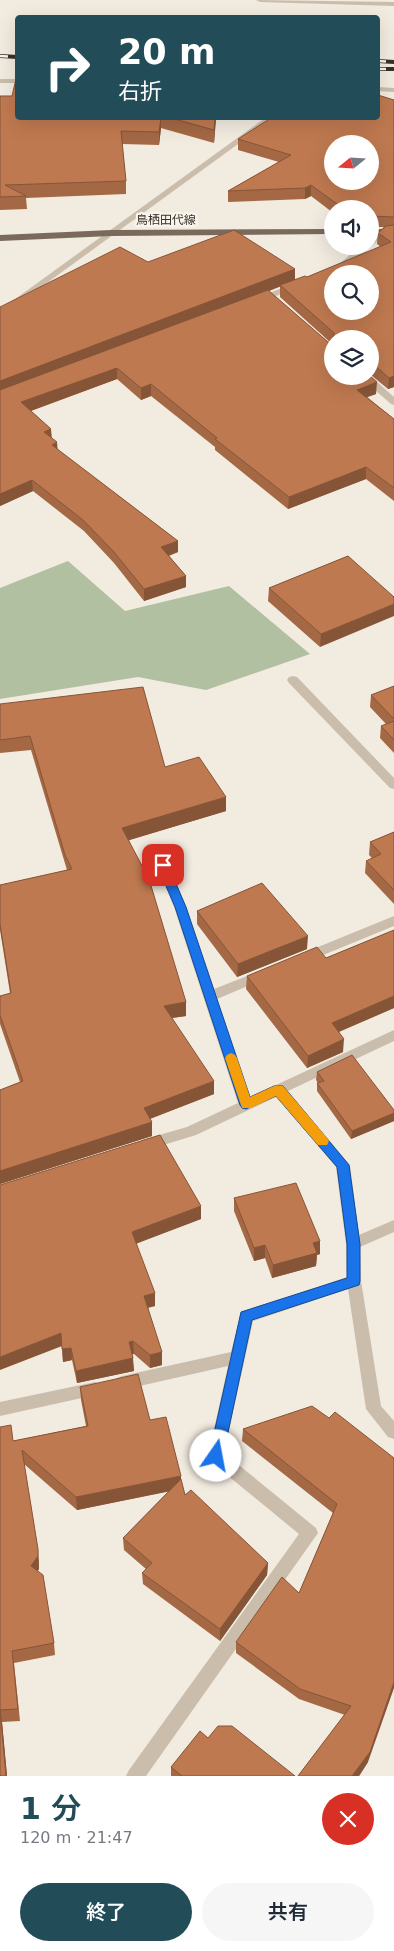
<!DOCTYPE html>
<html lang="ja">
<meta charset="utf-8">
<style>
:root{--surface:#fff;--page:#f6f6f7;--text:#1f2937;--muted:#747a83;--accent:#224d58}
body{margin:0;font-family:"DejaVu Sans","Noto Sans JP",sans-serif;background:var(--page);color:var(--text);height:100vh;display:flex;flex-direction:column;font-size:19px;white-space:nowrap}
*{box-sizing:border-box;margin:0}
p{font-size:16px;color:var(--muted)}
.icon{flex:none;width:28px;height:28px;fill:none;stroke:currentColor;stroke-width:2;stroke-linecap:round;stroke-linejoin:round}
.map{position:relative;height:1776px;overflow:hidden}
.panel{display:flex;flex-direction:column;background:var(--surface);flex:1}
.panel>*{flex:none}
.banner{position:absolute;left:15px;top:15px;width:365px;height:105px;border-radius:5px;box-shadow:0 5px 20px #0002;background:#224d58;color:#fff;overflow:hidden}
.needle{width:32px;rotate:252deg}
.tools{position:absolute;left:324px;top:135px;display:grid;gap:10px}
.tools a{display:grid;place-items:center;width:55px;height:55px;border-radius:50%;background:var(--surface);box-shadow:0 5px 20px #0002;font-size:25px}
.pin{position:absolute;display:grid;place-items:center;width:42px;height:42px;color:#fff;margin:-21px;border-radius:10px;box-shadow:0 2px 8px #0006}
.me{position:absolute;width:55px;margin:-28px;rotate:12deg;stroke-linejoin:round;filter:drop-shadow(0 0 4px #0008)}
.turn{display:flex;align-items:center;gap:18px;height:105px;padding:0 20px;font-size:22px}
.turn .icon{width:65px;height:65px;stroke-width:2.5}
.turn b{display:block;font-size:35px;line-height:42px}
.round{display:grid;place-items:center;flex:none;width:52px;height:52px;border-radius:26px;background:var(--page)}
.headline{display:flex;align-items:center;justify-content:space-between;height:85px;padding:0 20px}
h1{font-size:30px;font-weight:600;line-height:38px;color:var(--accent)}
.cta{display:flex;gap:10px;margin-top:auto;padding:10px 20px}
.cta a{flex:1;height:58px;border-radius:30px;background:var(--accent);color:#fff;font-size:20px;font-weight:600;line-height:58px;text-align:center}
.cta a+a{background:var(--page);color:var(--text)}
.map>svg:first-child{display:block}
.green{fill:#b1c0a0}
.lines{fill:none;stroke-linecap:round;stroke-linejoin:round}
.minor{fill:#cabdac;fill-rule:evenodd}
.major{fill:#796a5c;fill-rule:evenodd}
.rail-casing{stroke:#38302a;stroke-width:4}
.rail{stroke:#f9f5ec;stroke-width:2.5;stroke-dasharray:8;stroke-linecap:butt}
.wall{fill:#a46845;fill-rule:evenodd}
.shaded-wall{fill:#865538}
.building{fill:#bf7950;stroke:#865538;fill-rule:evenodd}
.route{fill:#1a73e8;stroke:#114b97}
.slow{fill:#f59e0b}
.labels{text-anchor:middle;dominant-baseline:central;stroke-width:4.5;stroke-linejoin:round;paint-order:stroke}
.far-street-label{font-size:12px;fill:#38302a;stroke:#f9f5ec}
</style>
<div class="map">
<svg width="394" height="1776" viewBox="0 0 394 1776">
<rect width="100%" height="100%" fill="#f2ebe0"/>
<polygon class="green" points="68,561 125,611 229,586 310,654 206,690 138,677 0,699 0,588"/>
<g class="lines">
<g class="minor">
<polygon points="256,0 394,2 394,6 260,2"/>
<rect x="0" y="79" width="18" height="4"/>
<polygon points="378,87 394,88 394,92 378,91"/>
<polygon points="265,118 274,118 0,317 0,310"/>
<polygon points="383,229 386,230 386,234 342,271 336,271 336,267 360,246 370,246 370,239"/>
<polygon points="294,283 297,284 297,288 260,302 257,303 252,300"/>
<polygon points="359,376 370,376 394,397 394,405 391,404"/>
<polygon points="293,676 297,677 394,778 394,789 390,788 289,683 287,680 289,677"/>
<polygon points="157,847 163,851 186,907 214,989 262,970 267,972 269,975 267,978 217,999 250,1097 394,1030 394,1041 288,1091 350,1165 359,1235 394,1220 394,1232 360,1247 361,1281 381,1406 394,1421 394,1439 388,1437 366,1409 348,1289 253,1321 224,1453 316,1528 318,1533 146,1776 126,1776 129,1770 299,1534 210,1461 208,1456 228,1366 122,1390 117,1388 114,1383 117,1378 122,1376 231,1352 241,1313 347,1277 346,1244 336,1167 276,1097 196,1135 147,1150 142,1148 140,1144 142,1140 187,1127 238,1103 174,907 151,851"/>
<polygon points="394,916 394,926 311,960 301,960 300,957 301,954"/>
<polygon points="95,1382 100,1384 103,1389 100,1394 0,1416 0,1402"/>
</g>
<g class="major">
<rect x="370" y="229" width="24" height="6"/>
<polygon points="111,230 332,229 332,234 111,236 0,241 0,235"/>
</g>
<defs>
<g id="rail">
<polyline points="0,56 18,57"/>
<polyline points="378,61 394,62"/>
<polyline points="378,69 394,69"/>
</g>
</defs>
<use href="#rail" class="rail-casing"/>
<use href="#rail" class="rail"/>
</g>
<g class="wall">
<polygon points="0,96 18,118 216,118 214,143 161,128 159,145 122,144 126,181 126,194 26,198 27,209 0,210"/>
<path d="M394 100V387L388 389 371 375H370V339H332V376L376 394 367 397 394 419V501L366 479 288 509 215 450V447L151 396 141 400 117 379 31 411 51 429V438L57 449 178 541V552L169 556 186 576V587L144 601 114 563 84 531 33 491 0 506V307L148 262 295 269V280L307 277 381 247 377 244 378 233 384 227H370V209H332V212L311 196 305 199 228 202V191L279 162 238 150V139ZM280 286V297L331 343 328 342 269 291Z"/>
<polygon points="348,556 320,647 268,601 269,588"/>
<polygon points="394,686 394,753 380,738 381,726 386,724 370,707 371,695"/>
<polygon points="0,704 165,767 226,811 129,840 186,1002 186,1016 172,1018 214,1094 150,1119 152,1136 0,1184 0,1090 20,1082 0,1024 0,996 10,993 0,930 0,885 67,870 31,750 0,753"/>
<polygon points="394,832 394,904 365,873 366,861 372,858 369,855 370,842"/>
<polygon points="197,911 307,949 237,977 197,924"/>
<polygon points="394,930 394,1008 339,1032 343,1052 307,1068 246,989 247,976 326,958"/>
<polygon points="317,1072 394,1110 394,1121 351,1139 317,1091 317,1083 318,1083 316,1080"/>
<polygon points="0,1185 201,1219 136,1243 155,1306 148,1308 162,1365 150,1368 134,1354 132,1354 134,1371 77,1383 72,1360 63,1362 62,1346"/>
<polygon points="234,1198 320,1241 320,1254 317,1255 316,1266 272,1278 265,1258 254,1261 234,1211"/>
<polygon points="80,1387 150,1420 181,1480 185,1495 268,1563 267,1575 220,1641 143,1584 142,1573 146,1569 124,1550 123,1538 169,1491 77,1510 24,1464 39,1561 39,1569 37,1571 54,1643 55,1655 14,1663 20,1721 2,1722 7,1776 0,1776 0,1427 13,1441 86,1426 81,1400"/>
<polygon points="329,1418 368,1762 359,1776 298,1776 345,1715 299,1699 236,1653 236,1642 299,1593 333,1513 242,1441 243,1429"/>
<polygon points="208,1738 295,1776 171,1776 171,1767"/>
</g>
<g class="shaded-wall">
<polygon points="161,118 161,128 159,145 159,132"/>
<polygon points="215,118 216,118 214,143 214,130"/>
<polygon points="311,185 311,196 305,199 305,188"/>
<polygon points="295,269 295,281 0,393 0,381"/>
<polygon points="117,368 117,379 22,414 21,402"/>
<polygon points="394,376 394,387 388,389 389,378"/>
<polygon points="377,382 376,394 356,401 357,390"/>
<polygon points="151,384 151,396 141,400 141,388"/>
<polygon points="51,429 52,440 44,432"/>
<polygon points="57,442 58,454 52,445"/>
<polygon points="366,467 366,479 288,509 289,497"/>
<polygon points="32,480 33,491 0,506 0,494"/>
<polygon points="178,541 178,552 161,558 161,547"/>
<polygon points="186,576 186,587 144,601 144,589"/>
<polygon points="394,604 394,616 320,647 321,634"/>
<polygon points="226,797 226,811 123,842 122,828"/>
<polygon points="308,936 307,949 237,977 238,964"/>
<polygon points="394,996 394,1008 331,1035 332,1023"/>
<polygon points="186,1002 186,1016 164,1019 164,1006"/>
<polygon points="344,1039 343,1052 307,1068 308,1056"/>
<polygon points="214,1081 214,1094 144,1121 144,1108"/>
<polygon points="394,1113 394,1121 351,1139 352,1131"/>
<polygon points="152,1122 152,1136 0,1184 0,1171"/>
<polygon points="201,1206 201,1219 133,1245 132,1232"/>
<polygon points="320,1241 320,1254 317,1255 316,1266 272,1278 273,1265 313,1243"/>
<polygon points="265,1245 265,1258 254,1261 254,1248"/>
<polygon points="155,1293 155,1306 144,1308 144,1296"/>
<polygon points="61,1333 62,1346 0,1370 0,1357"/>
<polygon points="133,1341 134,1354 130,1355 129,1342"/>
<polygon points="71,1348 72,1360 63,1362 62,1349"/>
<polygon points="162,1352 162,1365 150,1368 150,1355"/>
<polygon points="133,1358 134,1371 77,1383 76,1371"/>
<polygon points="181,1476 181,1489 77,1510 76,1497"/>
<polygon points="38,1549 39,1569 32,1579 31,1566"/>
<polygon points="268,1563 267,1575 220,1641 220,1629"/>
<polygon points="394,1682 394,1688 368,1762 359,1776 352,1776"/>
<polygon points="0,1710 2,1722 7,1776 6,1776"/>
</g>
<g class="building">
<polygon points="16,79 18,79 18,118 161,118 159,132 121,131 126,181 5,185 26,196 0,197 0,96 12,96"/>
<path d="M378 95 394 100V217L371 216 370 217V209H344L311 185 305 188 228 191 291 155 238 139 271 118H378ZM332 144H370V181H332Z"/>
<polygon points="171,118 215,118 214,130"/>
<path d="M394 225V376L389 378 372 363H370V339H334V333L280 285 305 276 307 277 391 242 378 233 386 226ZM332 274H370V311H332Z"/>
<polygon points="234,230 295,269 0,381 0,307 120,247 148,262"/>
<polygon points="268,290 328,342 332,343 332,376 370,376 377,382 357,390 394,419 394,488 366,467 289,497 215,439 217,438 151,384 141,388 117,368 21,402 51,429 44,432 57,442 52,445 178,541 161,547 186,576 144,589 114,552 83,520 32,480 0,494 0,390"/>
<polygon points="348,556 394,597 394,604 321,634 269,588"/>
<polygon points="394,686 394,719 371,695"/>
<polygon points="143,687 165,767 199,757 226,797 122,828 149,879 186,1002 164,1006 214,1081 144,1108 152,1122 0,1171 0,1090 23,1081 0,1015 0,996 11,993 0,924 0,885 72,869 65,855 30,736 0,740 0,704"/>
<polygon points="394,721 394,740 381,726"/>
<polygon points="394,832 394,890 366,861 381,854 370,842"/>
<polygon points="262,883 308,936 238,964 197,911"/>
<polygon points="394,930 394,996 332,1023 344,1039 308,1056 247,976 317,947 326,958"/>
<polygon points="352,1055 394,1110 394,1113 352,1131 317,1083 324,1081 317,1072"/>
<polygon points="160,1135 201,1206 132,1232 155,1293 144,1296 162,1352 150,1355 133,1341 129,1342 133,1358 76,1371 71,1348 62,1349 61,1333 0,1357 0,1185"/>
<polygon points="296,1183 320,1241 313,1243 317,1253 273,1265 265,1245 254,1248 234,1198"/>
<polygon points="138,1374 150,1420 166,1417 181,1476 76,1497 22,1450 38,1549 38,1556 31,1566 43,1575 54,1643 12,1651 18,1709 0,1710 6,1776 0,1776 0,1427 11,1425 13,1441 88,1426 80,1387"/>
<polygon points="312,1406 329,1418 335,1412 394,1458 394,1682 370,1752 352,1776 298,1776 351,1706 300,1689 236,1642 282,1577 299,1593 337,1504 243,1429"/>
<polygon points="181,1479 185,1495 191,1490 268,1563 220,1629 142,1573 152,1563 123,1538"/>
<polygon points="218,1726 232,1726 295,1776 182,1776 171,1767 200,1731 208,1738"/>
</g>
<polygon class="route" points="163,861 168,865 186,907 250,1097 274,1086 283,1086 349,1165 360,1244 360,1281 359,1285 252,1320 223,1456 221,1461 216,1463 211,1461 209,1456 241,1312 347,1278 347,1244 337,1167 276,1096 246,1109 242,1108 240,1105 175,907 157,865"/>
<polygon class="slow" points="231,1053 235,1055 237,1058 250,1097 274,1086 283,1086 327,1138 329,1141 327,1145 318,1145 276,1096 251,1108 242,1108 225,1058 227,1055"/>
<g class="labels">
<g class="far-street-label">
<text x="166" y="220">鳥栖田代線</text>
</g>
</g>
</svg>
<div class="tools">
<a><svg class="needle" viewBox="-14 -14 28 28"><path d="M0-13l5 13h-10z" fill="#e53935"/><path d="M0 13l5-13h-10z" fill="#747a83"/></svg></a>
<a><svg class="icon" aria-label="sound" viewBox="0 0 24 24"><path d="M4 9h4l5-4v14l-5-4H4zM17 9q2 3 0 6"/></svg></a>
<a><svg class="icon" aria-label="search" viewBox="0 0 24 24"><circle cx="10" cy="10" r="6"/><path d="M15 15l6 6"/></svg></a>
<a><svg class="icon" aria-label="layers" viewBox="0 0 24 24"><path d="M12 4l9 5-9 5-9-5zM3 14l9 5 9-5"/></svg></a>
</div>
<div class="pin" style="left:163px;top:865px;background:#d93025"><svg class="icon" aria-label="arrive" viewBox="0 0 24 24"><path d="M6 21V4h12l-3 4 3 4H6"/></svg></div>
<svg class="me" style="left:216px;top:1456px" viewBox="-20 -20 40 40"><circle r="19" fill="#fff"/><path d="M0-13L10 11 0 6-10 11z" fill="#1a73e8"/></svg>
<div class="banner">
<div class="turn"><svg class="icon" aria-label="right" viewBox="0 0 24 24"><path d="M7 20v-9h11M14 6l5 5-5 5"/></svg><div><b>20 m</b>右折</div></div>
</div>
</div>
<section class="panel">
<div class="headline"><div><h1>1 分</h1><p>120 m · 21:47</p></div><a class="round" style="background:#d93025;color:#fff"><svg class="icon" aria-label="close" viewBox="0 0 24 24"><path d="M6 6l12 12M18 6L6 18"/></svg></a></div>
<div class="cta"><a>終了</a><a>共有</a></div>
</section>
